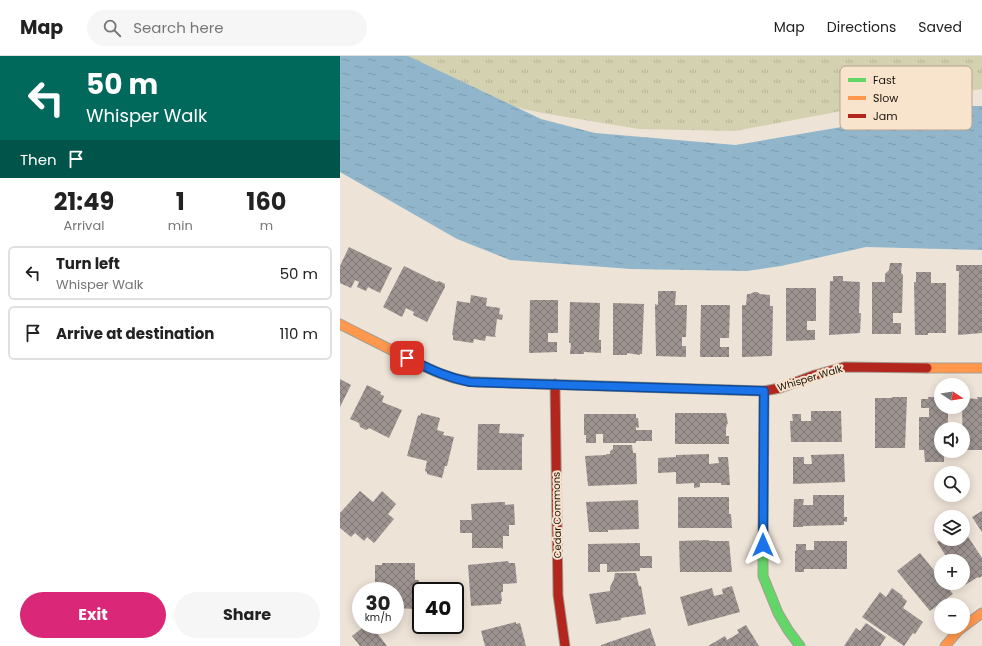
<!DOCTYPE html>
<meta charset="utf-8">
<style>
:root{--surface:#fff;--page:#f6f6f6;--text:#222;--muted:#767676;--line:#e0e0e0;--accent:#db2777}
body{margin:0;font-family:Poppins,sans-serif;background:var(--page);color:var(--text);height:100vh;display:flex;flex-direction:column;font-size:15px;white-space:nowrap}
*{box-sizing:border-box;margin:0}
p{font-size:13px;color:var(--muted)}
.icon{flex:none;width:22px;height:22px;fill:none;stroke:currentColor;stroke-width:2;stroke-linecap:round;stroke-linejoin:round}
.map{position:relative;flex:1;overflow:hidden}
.panel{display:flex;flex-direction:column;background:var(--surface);width:340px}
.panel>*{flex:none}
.guide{background:#00695c;color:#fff;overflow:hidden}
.needle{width:26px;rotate:102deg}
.controls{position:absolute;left:594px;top:322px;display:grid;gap:8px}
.controls a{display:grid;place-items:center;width:36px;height:36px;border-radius:50%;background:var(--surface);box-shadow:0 2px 10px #0003;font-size:20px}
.speed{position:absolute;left:12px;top:526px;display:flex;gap:8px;font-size:20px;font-weight:700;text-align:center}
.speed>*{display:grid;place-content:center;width:52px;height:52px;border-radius:50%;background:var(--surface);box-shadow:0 2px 10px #0003;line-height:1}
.speed small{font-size:10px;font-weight:400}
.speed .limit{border:2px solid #111;border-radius:6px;background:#fff;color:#111}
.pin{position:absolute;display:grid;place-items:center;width:34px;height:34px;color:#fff;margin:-17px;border-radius:8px;box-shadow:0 2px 6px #0006}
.me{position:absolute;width:44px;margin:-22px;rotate:0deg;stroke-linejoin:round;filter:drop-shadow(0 0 3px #0008)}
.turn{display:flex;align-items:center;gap:14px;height:84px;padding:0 20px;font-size:18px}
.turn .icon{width:52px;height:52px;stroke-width:2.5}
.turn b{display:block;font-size:28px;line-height:34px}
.then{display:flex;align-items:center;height:38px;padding:0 20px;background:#0003;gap:8px;font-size:15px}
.eta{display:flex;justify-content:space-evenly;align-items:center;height:68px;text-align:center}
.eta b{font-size:24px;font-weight:700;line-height:28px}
.button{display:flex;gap:8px;margin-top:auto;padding:8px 20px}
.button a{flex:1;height:46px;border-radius:24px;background:var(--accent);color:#fff;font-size:16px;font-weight:700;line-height:46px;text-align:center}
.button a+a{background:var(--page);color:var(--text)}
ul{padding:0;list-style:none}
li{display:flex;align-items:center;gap:12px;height:54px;margin:0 8px 6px;padding:0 12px;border:2px solid var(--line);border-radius:6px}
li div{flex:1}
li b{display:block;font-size:15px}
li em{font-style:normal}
header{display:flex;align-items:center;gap:24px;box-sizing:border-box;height:56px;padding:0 20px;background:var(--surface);border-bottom:1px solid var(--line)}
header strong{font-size:19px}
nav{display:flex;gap:22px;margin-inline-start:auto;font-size:14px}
.search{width:280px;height:36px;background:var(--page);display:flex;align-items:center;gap:10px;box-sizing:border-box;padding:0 14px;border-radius:22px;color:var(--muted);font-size:15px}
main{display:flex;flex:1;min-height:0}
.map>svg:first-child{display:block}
.grass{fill:url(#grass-tufts)}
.water{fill:url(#water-ripples)}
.building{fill:url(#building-cross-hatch)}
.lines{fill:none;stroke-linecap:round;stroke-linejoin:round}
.fast-casing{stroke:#a59d93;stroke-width:11}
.slow-casing{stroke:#a59d93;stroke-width:11}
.jam-casing{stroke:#a59d93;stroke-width:11}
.fast{stroke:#63d668;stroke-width:9}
.slow{stroke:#ff974d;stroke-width:9}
.jam{stroke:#b3261e;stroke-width:9}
.route-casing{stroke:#114b97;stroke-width:10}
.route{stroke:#1a73e8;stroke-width:7}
.labels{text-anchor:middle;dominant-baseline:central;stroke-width:4;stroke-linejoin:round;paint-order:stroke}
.street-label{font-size:10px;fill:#1a130b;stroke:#f8e3cd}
.key{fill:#f8e3cd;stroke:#b5a593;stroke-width:1}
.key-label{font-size:11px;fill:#1a130b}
</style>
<header>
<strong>Map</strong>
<div class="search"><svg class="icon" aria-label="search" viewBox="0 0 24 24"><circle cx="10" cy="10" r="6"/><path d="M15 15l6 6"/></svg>Search here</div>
<nav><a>Map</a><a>Directions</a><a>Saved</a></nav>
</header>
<main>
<section class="panel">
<div class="guide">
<div class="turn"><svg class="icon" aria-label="left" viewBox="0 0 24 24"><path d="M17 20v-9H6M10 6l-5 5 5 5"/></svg><div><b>50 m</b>Whisper Walk</div></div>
<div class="then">Then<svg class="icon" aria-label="arrive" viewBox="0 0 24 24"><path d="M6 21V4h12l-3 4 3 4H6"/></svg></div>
</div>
<div class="eta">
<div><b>21:49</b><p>Arrival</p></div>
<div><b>1</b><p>min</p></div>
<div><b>160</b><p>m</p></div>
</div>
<ul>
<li><svg class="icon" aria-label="left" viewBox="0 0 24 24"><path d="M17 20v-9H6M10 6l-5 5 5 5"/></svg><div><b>Turn left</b><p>Whisper Walk</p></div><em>50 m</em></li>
<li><svg class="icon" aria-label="arrive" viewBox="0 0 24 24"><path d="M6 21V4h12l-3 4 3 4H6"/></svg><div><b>Arrive at destination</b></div><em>110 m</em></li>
</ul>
<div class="button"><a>Exit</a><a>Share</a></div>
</section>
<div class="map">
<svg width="642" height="590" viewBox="0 0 642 590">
<defs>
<pattern id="grass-tufts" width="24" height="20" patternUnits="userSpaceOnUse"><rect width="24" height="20" fill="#d4d1b0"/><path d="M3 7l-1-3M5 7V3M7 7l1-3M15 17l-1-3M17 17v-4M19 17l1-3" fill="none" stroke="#b5b396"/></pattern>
<pattern id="water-ripples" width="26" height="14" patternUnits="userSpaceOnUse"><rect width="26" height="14" fill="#91b6cc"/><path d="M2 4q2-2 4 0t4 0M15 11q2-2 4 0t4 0" fill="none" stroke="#7c9cae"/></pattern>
<pattern id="building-cross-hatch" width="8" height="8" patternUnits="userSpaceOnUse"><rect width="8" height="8" fill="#9d9390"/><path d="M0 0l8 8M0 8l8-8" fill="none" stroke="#7f7774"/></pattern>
</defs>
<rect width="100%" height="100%" fill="#eee3d7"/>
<polygon class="grass" points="0,0 642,0 642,33 533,49 395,75 299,73 202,57 0,13"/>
<polygon class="water" points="0,0 68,0 201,63 255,77 396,89 625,50 642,50 642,194 526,191 441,210 407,215 291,213 170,204 117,183 0,116"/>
<g class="building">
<polygon points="9,191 52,212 40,237 28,231 26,235 17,231 19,226 15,224 11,232 0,227 0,210"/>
<polygon points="550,207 562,207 561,217 563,219 562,257 553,257 553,267 561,267 561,278 532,278 532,226 545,226 545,218 549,214"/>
<polygon points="616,209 642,209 642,277 618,279 619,215 616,215"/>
<polygon points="64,210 97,226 99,225 105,228 105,231 87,266 73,259 74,256 66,252 62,261 43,251"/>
<polygon points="576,216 591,216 591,227 606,227 606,277 588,277 588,279 575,279 574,226 576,226"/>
<polygon points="493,220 503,220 503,225 520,226 519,257 521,257 520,277 489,279 490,225 493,225"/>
<polygon points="446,232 476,232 476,265 467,265 467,274 475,274 475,284 446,285"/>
<polygon points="318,235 336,235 335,249 347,249 346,281 342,281 342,290 346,290 346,301 316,300 315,248 318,249"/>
<polygon points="414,236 417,236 420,238 430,239 430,250 433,250 432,300 402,301 402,249 406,249 407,238 410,238"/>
<polygon points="131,239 147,242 146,250 160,252 159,258 163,259 162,264 157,263 155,279 156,281 146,280 145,285 134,283 133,287 113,284 113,279 112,279 117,245 130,247"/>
<polygon points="190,244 218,244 218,277 208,277 208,286 217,286 217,296 189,297"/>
<polygon points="230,246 260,247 259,284 261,284 261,297 244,296 244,298 230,298 231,287 229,287"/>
<polygon points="273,247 304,248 302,298 300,298 300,299 287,297 287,299 273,299"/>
<polygon points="361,249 390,249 389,282 380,282 380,291 389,291 389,301 360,301"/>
<polygon points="0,323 11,329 0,351"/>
<polygon points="27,329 41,336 40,338 44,340 42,346 62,354 49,382 29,372 26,374 20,371 19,367 10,363"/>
<polygon points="552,341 567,341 565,392 535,392 535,342 552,342"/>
<polygon points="588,341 601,341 601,351 608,351 608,373 601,373 601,395 604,395 604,406 585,406 584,394 579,394 579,361 589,361 589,352 581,352 581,343 588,343"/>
<polygon points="637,341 642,341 642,394 623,394 622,351 623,351 623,342 638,343"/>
<polygon points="471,355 501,355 502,386 451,386 450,365 453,365 452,358 461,358 461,365 471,365"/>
<polygon points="81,357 100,362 97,374 104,376 103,379 114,381 107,410 105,410 102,422 87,418 87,416 85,415 87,405 67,400 78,359 80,360"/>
<polygon points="335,357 386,357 388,368 387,368 386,372 386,380 389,380 389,388 335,388"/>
<polygon points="244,358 296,358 296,362 298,362 299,372 296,371 296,374 312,374 312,385 296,385 296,387 263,387 263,378 256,378 256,387 246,387 246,379 244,379"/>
<polygon points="138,368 160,368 159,377 184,378 184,381 182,381 182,414 137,414"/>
<polygon points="273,389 292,389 293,397 296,397 297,428 248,430 245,400 266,399 266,398 270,398 270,395 273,393"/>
<polygon points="369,398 369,408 379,407 378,401 388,401 390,429 381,429 381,427 360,427 360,431 354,432 354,427 336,428 336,416 318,417 318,402 336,401 336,399"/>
<polygon points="504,398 505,426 453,428 453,401 464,401 464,408 472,408 471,399"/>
<polygon points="20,435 33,446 42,435 56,448 48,458 54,463 34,487 27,481 24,485 15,477 11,481 0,472 0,457"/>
<polygon points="473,439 504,439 504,461 507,461 507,466 504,465 504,469 463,470 463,471 453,471 454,443 464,443 463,449 473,449"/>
<polygon points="338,441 389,441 389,458 391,458 392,472 338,472"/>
<polygon points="298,444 299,473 268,474 268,476 249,476 246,446"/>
<polygon points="160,446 165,446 165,449 174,448 175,469 169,469 169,480 163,480 163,493 161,492 132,492 132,477 120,477 120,464 132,464 131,448"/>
<polygon points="642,455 642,476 632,461"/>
<polygon points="623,473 642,502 642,520 639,522 638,521 625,529 623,525 623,505 609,505 597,486 601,483 623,483"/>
<polygon points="369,484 369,485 389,485 392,516 340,516 339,485"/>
<polygon points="474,485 507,485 507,513 464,513 464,516 455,516 455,495 456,495 456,488 466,488 466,494 474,494"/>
<polygon points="300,487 300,500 312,500 312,512 300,512 300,515 267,516 267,508 260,508 260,516 248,516 248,488"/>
<polygon points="580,497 601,523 601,527 604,527 613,538 590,555 557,515"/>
<polygon points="168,505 169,507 175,507 177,527 163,528 163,536 161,536 162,545 161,545 161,548 131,550 128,509"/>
<polygon points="42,507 75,507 75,524 79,524 78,542 75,542 75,553 55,552 55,535 41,535 41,529 35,529 35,509 42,509"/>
<polygon points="275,517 296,517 299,530 301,530 306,558 281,562 281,564 256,568 249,538 270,535 270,531 274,523"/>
<polygon points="392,530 400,556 348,570 340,541 372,532 374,540 383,538 382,533"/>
<polygon points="552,532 563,540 562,541 567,545 563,552 583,566 575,578 573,577 564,590 522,561 540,536 546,541"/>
<polygon points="176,566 176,568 180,567 186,590 145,590 141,575"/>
<polygon points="526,567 546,581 540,590 504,590 516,572 520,575"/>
<polygon points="26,569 31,569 47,590 20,590 12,580"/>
<polygon points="406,569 419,590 368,590 385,580 387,584 399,577 397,574"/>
<polygon points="310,572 316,590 261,590 261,589"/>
</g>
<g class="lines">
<defs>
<g id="fast">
<polyline points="138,326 390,334"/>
<polyline points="423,488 423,520 438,557 448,574 460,590"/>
</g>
<g id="slow">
<path d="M0 268C21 279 42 289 63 300 87 312 111 325 138 326"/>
<polyline points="587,312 642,312"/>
<polyline points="423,488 424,335"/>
<polyline points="605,590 619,574 642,557"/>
</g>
<g id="jam">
<polyline points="215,328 218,539 225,590"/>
<polyline points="390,334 424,335 440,332 475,319 504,311 587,312"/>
</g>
</defs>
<use href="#fast" class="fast-casing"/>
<use href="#slow" class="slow-casing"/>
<use href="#jam" class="jam-casing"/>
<use href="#fast" class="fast"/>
<use href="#slow" class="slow"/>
<use href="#jam" class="jam"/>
</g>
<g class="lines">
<defs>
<path id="route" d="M67 302C90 313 105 321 130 326L424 335 423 489"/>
</defs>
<use href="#route" class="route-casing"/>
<use href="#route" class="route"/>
</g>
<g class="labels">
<g class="street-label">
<text transform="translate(470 322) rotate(-17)">Whisper Walk</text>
<text transform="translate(217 459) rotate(-91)">Cedar Commons</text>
</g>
</g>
<rect x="500" y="10" width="132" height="64" rx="6" class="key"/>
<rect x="508" y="22" width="18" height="4" fill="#63d668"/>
<rect x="508" y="40" width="18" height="4" fill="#ff974d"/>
<rect x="508" y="58" width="18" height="4" fill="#b3261e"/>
<g class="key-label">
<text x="533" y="28">Fast</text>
<text x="533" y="46">Slow</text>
<text x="533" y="64">Jam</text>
</g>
</svg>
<div class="controls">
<a><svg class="needle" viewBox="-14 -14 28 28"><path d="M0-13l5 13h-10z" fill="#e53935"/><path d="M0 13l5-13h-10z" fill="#767676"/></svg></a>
<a><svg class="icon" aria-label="sound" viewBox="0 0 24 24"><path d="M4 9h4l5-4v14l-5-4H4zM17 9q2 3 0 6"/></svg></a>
<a><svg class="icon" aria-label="search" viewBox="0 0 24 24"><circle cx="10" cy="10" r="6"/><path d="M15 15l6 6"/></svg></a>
<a><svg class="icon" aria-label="layers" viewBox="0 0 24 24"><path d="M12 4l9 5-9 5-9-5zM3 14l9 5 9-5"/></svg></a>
<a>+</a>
<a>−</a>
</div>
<div class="speed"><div>30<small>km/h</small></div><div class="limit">40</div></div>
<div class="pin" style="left:67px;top:302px;background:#d93025"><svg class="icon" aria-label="arrive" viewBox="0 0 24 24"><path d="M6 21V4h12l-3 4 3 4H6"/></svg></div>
<svg class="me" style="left:423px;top:489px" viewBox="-20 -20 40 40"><path d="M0-17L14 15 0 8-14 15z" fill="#1a73e8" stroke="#fff" stroke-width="4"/></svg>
</div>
</main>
